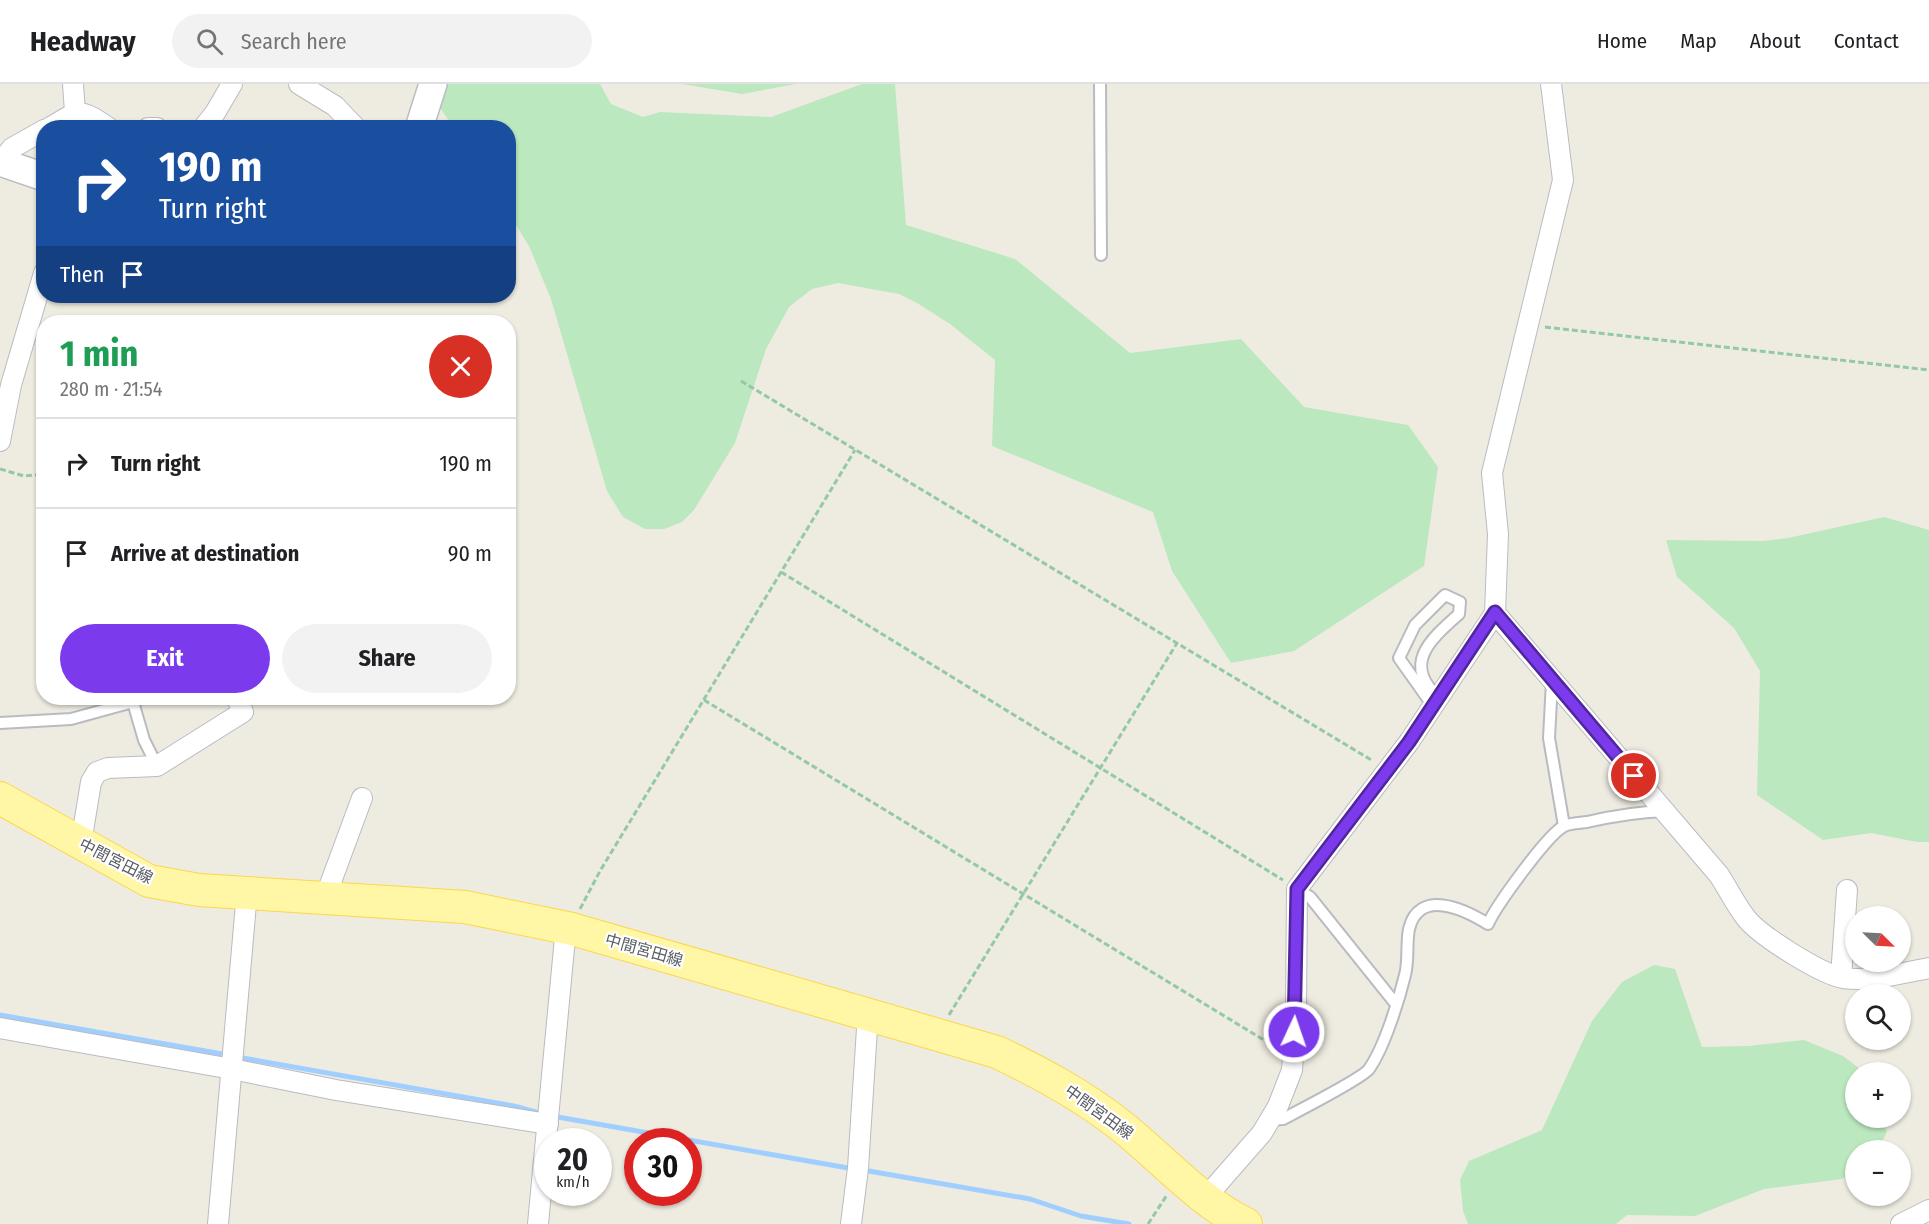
<!DOCTYPE html>
<meta charset="utf-8">
<style>
:root{--surface:#fff;--page:#f2f2f2;--text:#202124;--muted:#757577;--line:#e0e0e0;--accent:#7c3aed}
body{margin:0;font-family:"Fira Sans Condensed","Noto Sans JP",sans-serif;background:var(--page);color:var(--text);height:100vh;display:flex;flex-direction:column;font-size:22px;white-space:nowrap}
*{box-sizing:border-box;margin:0}
p{font-size:20px;color:var(--muted)}
.icon{flex:none;width:33px;height:33px;fill:none;stroke:currentColor;stroke-width:2;stroke-linecap:round;stroke-linejoin:round}
.map{position:relative;flex:1;overflow:hidden}
.side{position:absolute;left:36px;top:231px;width:480px;height:390px;display:flex;flex-direction:column;background:var(--surface);border-radius:24px;box-shadow:0 2px 4px #0004}
.side>*{flex:none}
.guide{position:absolute;left:36px;top:36px;width:480px;height:183px;border-radius:24px;box-shadow:0 2px 4px #0004;background:#1a4fa0;color:#fff;overflow:hidden}
.needle{width:39px;rotate:114deg}
.fabs{position:absolute;left:1845px;top:822px;display:grid;gap:12px}
.fabs a{display:grid;place-items:center;width:66px;height:66px;border-radius:50%;background:var(--surface);box-shadow:0 2px 4px #0004;font-size:30px}
.speed{position:absolute;left:534px;top:1044px;display:flex;gap:12px;font-size:30px;font-weight:700;text-align:center}
.speed>*{display:grid;place-content:center;width:78px;height:78px;border-radius:50%;background:var(--surface);box-shadow:0 2px 4px #0004;line-height:1}
.speed small{font-size:15px;font-weight:400}
.speed .limit{border:9px solid #d22;background:#fff;color:#111}
.pin{position:absolute;display:grid;place-items:center;width:51px;height:51px;color:#fff;margin:-26px;border:3px solid #fff;border-radius:50%;box-shadow:0 2px 6px #0007}
.me{position:absolute;width:66px;margin:-33px;rotate:3deg;stroke-linejoin:round;filter:drop-shadow(0 0 4px #0008)}
.turn{display:flex;align-items:center;gap:21px;height:126px;padding:0 24px;font-size:27px}
.turn .icon{width:78px;height:78px;stroke-width:2.5}
.turn b{display:block;font-size:42px;line-height:51px}
.then{display:flex;align-items:center;height:57px;padding:0 24px;background:#0003;gap:12px;font-size:22px}
.round{display:grid;place-items:center;flex:none;width:63px;height:63px;border-radius:32px;background:var(--page)}
.head{display:flex;align-items:center;justify-content:space-between;height:102px;padding:0 24px}
h1{font-size:36px;font-weight:700;line-height:45px;color:#1e9e55}
.cta{display:flex;gap:12px;margin-top:auto;padding:12px 24px}
.cta a{flex:1;height:69px;border-radius:36px;background:var(--accent);color:#fff;font-size:24px;font-weight:700;line-height:69px;text-align:center}
.cta a+a{background:var(--page);color:var(--text)}
ul{padding:0;list-style:none}
li{display:flex;align-items:center;gap:18px;height:90px;padding:0 24px;border-top:2px solid var(--line)}
li div{flex:1}
li b{display:block;font-size:22px}
li em{font-style:normal}
header{display:flex;align-items:center;gap:36px;box-sizing:border-box;height:84px;padding:0 30px;background:var(--surface);border-bottom:2px solid var(--line)}
header strong{font-size:28px}
nav{display:flex;gap:33px;margin-inline-start:auto;font-size:21px}
.search{width:420px;height:54px;background:var(--page);display:flex;align-items:center;gap:15px;box-sizing:border-box;padding:0 21px;border-radius:33px;color:var(--muted);font-size:22px}
.map>svg:first-child{display:block}
.green{fill:#bbe8be}
.lines{fill:none;stroke-linecap:round;stroke-linejoin:round}
.stream{stroke:#a0cfff;stroke-width:5}
.lane-casing{stroke:#b9bbc1;stroke-width:14}
.street-casing{stroke:#b9bbc1;stroke-width:22}
.secondary-casing{stroke:#babdc4;stroke-width:30}
.primary-casing{stroke:#fbd74c;stroke-width:34}
.path{stroke:#94c8a7;stroke-width:3;stroke-dasharray:6 3;stroke-linecap:butt}
.lane{stroke:#fff;stroke-width:10}
.street{stroke:#fff;stroke-width:20}
.secondary{stroke:#fff;stroke-width:27}
.primary{stroke:#fff7a5;stroke-width:32}
.route-casing{stroke:#51269a;stroke-width:15}
.route{stroke:#7c3aed;stroke-width:10}
.labels{text-anchor:middle;dominant-baseline:central;stroke-width:4.5;stroke-linejoin:round;paint-order:stroke}
.street-label{font-size:16px;fill:#5a5d63;stroke:#fff}
</style>
<header>
<strong>Headway</strong>
<div class="search"><svg class="icon" aria-label="search" viewBox="0 0 24 24"><circle cx="10" cy="10" r="6"/><path d="M15 15l6 6"/></svg>Search here</div>
<nav><a>Home</a><a>Map</a><a>About</a><a>Contact</a></nav>
</header>
<div class="map">
<svg width="1929" height="1140" viewBox="0 0 1929 1140">
<rect width="100%" height="100%" fill="#eeece1"/>
<g class="green">
<polygon points="424,0 600,0 611,20 643,33 660,28 771,33 862,0 895,0 906,141 1015,175 1130,269 1241,255 1304,323 1408,341 1438,383 1424,482 1294,567 1231,579 1172,487 1153,428 992,362 995,276 950,240 917,219 899,210 838,199 812,205 789,223 766,265 735,359 694,426 682,438 664,445 645,445 623,433 607,407 551,215 529,162 509,130 508,44 453,43"/>
<polygon points="682,0 796,0 742,10"/>
<polygon points="1884,433 1929,446 1929,758 1917,758 1871,749 1823,756 1757,711 1760,587 1734,544 1677,493 1666,456 1763,457 1788,454"/>
<polygon points="1654,881 1675,885 1702,963 1748,962 1804,956 1843,972 1864,988 1856,988 1856,1034 1882,1034 1887,1048 1878,1066 1856,1066 1855,1086 1842,1095 1764,1105 1695,1132 1627,1131 1616,1140 1468,1140 1463,1127 1460,1096 1469,1077 1542,1046 1592,937 1622,898"/>
</g>
<g class="lines">
<g class="stream">
<polyline points="0,931 228,971"/>
<polyline points="237,973 514,1022 543,1030"/>
<polyline points="552,1032 854,1085"/>
<polyline points="863,1086 1030,1115 1081,1132 1129,1140"/>
</g>
<defs>
<g id="lane">
<polyline points="1100,0 1101,171"/>
<polyline points="1552,597 1549,654 1564,742"/>
<polyline points="133,618 144,656 157,682"/>
<path d="M1433 622 1399 574 1415 541 1445 511 1460 518 1459 530C1431 555 1401 580 1439 614"/>
<polyline points="0,639 71,635 133,618 141,614"/>
<polyline points="1297,805 1310,813 1395,919"/>
<path d="M1269 1036 1283 1035C1298 1027 1363 994 1369 985 1384 964 1399 916 1405 891 1409 876 1406 860 1409 845 1419 804 1464 825 1488 840 1496 822 1547 751 1564 742 1570 739 1580 739 1587 738 1613 732 1637 728 1664 727"/>
</g>
<g id="street">
<polyline points="73,0 75,28"/>
<polyline points="299,0 335,22 356,44"/>
<path d="M49 44C80 26 78 23 109 44"/>
<polyline points="148,44 157,44"/>
<polyline points="203,44 215,29 232,0"/>
<polyline points="1,78 12,64 44,46"/>
<polyline points="0,357 11,301 44,189"/>
<path d="M1495 529 1719 791C1728 805 1736 821 1746 834 1760 852 1821 890 1843 894 1871 898 1901 889 1929 884"/>
<polyline points="81,759 91,698 97,688 108,684 157,682 243,628 237,614"/>
<polyline points="325,814 362,714"/>
<polyline points="1841,893 1847,806"/>
<polyline points="0,944 232,985 336,1006 548,1040"/>
<polyline points="1206,1113 1262,1049 1278,1022 1292,986 1296,926 1297,805 1409,658 1495,529 1498,450 1492,389 1563,96 1551,0"/>
<polyline points="218,1140 247,808"/>
<polyline points="538,1140 566,843"/>
<polyline points="851,1140 858,1084 868,929"/>
<polyline points="1901,1140 1929,1126"/>
</g>
<g id="secondary">
<polyline points="419,44 433,0"/>
<polyline points="0,78 44,93"/>
</g>
<path id="primary" d="M0 714 149 797 199 806 465 823 572 845 997 968C1041 989 1082 1011 1120 1041 1161 1073 1198 1117 1246 1140"/>
</defs>
<use href="#lane" class="lane-casing"/>
<use href="#street" class="street-casing"/>
<use href="#secondary" class="secondary-casing"/>
<use href="#primary" class="primary-casing"/>
<g class="path">
<polyline points="1545,243 1929,286"/>
<polyline points="741,297 1373,677"/>
<polyline points="0,385 24,392 44,390"/>
<polyline points="781,488 1283,796"/>
<polyline points="704,616 1277,964"/>
<polyline points="580,825 600,787 855,366"/>
<polyline points="949,931 1177,559"/>
<polyline points="1148,1140 1167,1111"/>
</g>
<use href="#lane" class="lane"/>
<use href="#street" class="street"/>
<use href="#secondary" class="secondary"/>
<use href="#primary" class="primary"/>
</g>
<g class="lines">
<defs>
<polyline id="route" points="1294,948 1297,805 1409,658 1495,528 1634,692"/>
</defs>
<use href="#route" class="route-casing"/>
<use href="#route" class="route"/>
</g>
<g class="labels">
<g class="street-label">
<text transform="translate(116 777) rotate(27)">中間宮田線</text>
<text transform="translate(644 866) rotate(16)">中間宮田線</text>
<text transform="translate(1099 1028) rotate(36)">中間宮田線</text>
</g>
</g>
</svg>
<div class="fabs">
<a><svg class="needle" viewBox="-14 -14 28 28"><path d="M0-13l5 13h-10z" fill="#e53935"/><path d="M0 13l5-13h-10z" fill="#757577"/></svg></a>
<a><svg class="icon" aria-label="search" viewBox="0 0 24 24"><circle cx="10" cy="10" r="6"/><path d="M15 15l6 6"/></svg></a>
<a>+</a>
<a>−</a>
</div>
<div class="speed"><div>20<small>km/h</small></div><div class="limit">30</div></div>
<div class="pin" style="left:1634px;top:692px;background:#d93025"><svg class="icon" aria-label="arrive" viewBox="0 0 24 24"><path d="M6 21V4h12l-3 4 3 4H6"/></svg></div>
<svg class="me" style="left:1294px;top:948px" viewBox="-20 -20 40 40"><circle r="17" fill="#7c3aed" stroke="#fff" stroke-width="3"/><path d="M0-11L8 9 0 5-8 9z" fill="#fff"/></svg>
<div class="guide">
<div class="turn"><svg class="icon" aria-label="right" viewBox="0 0 24 24"><path d="M7 20v-9h11M14 6l5 5-5 5"/></svg><div><b>190 m</b>Turn right</div></div>
<div class="then">Then<svg class="icon" aria-label="arrive" viewBox="0 0 24 24"><path d="M6 21V4h12l-3 4 3 4H6"/></svg></div>
</div>
<section class="side">
<div class="head"><div><h1>1 min</h1><p>280 m · 21:54</p></div><a class="round" style="background:#d93025;color:#fff"><svg class="icon" aria-label="close" viewBox="0 0 24 24"><path d="M6 6l12 12M18 6L6 18"/></svg></a></div>
<ul>
<li><svg class="icon" aria-label="right" viewBox="0 0 24 24"><path d="M7 20v-9h11M14 6l5 5-5 5"/></svg><div><b>Turn right</b></div><em>190 m</em></li>
<li><svg class="icon" aria-label="arrive" viewBox="0 0 24 24"><path d="M6 21V4h12l-3 4 3 4H6"/></svg><div><b>Arrive at destination</b></div><em>90 m</em></li>
</ul>
<div class="cta"><a>Exit</a><a>Share</a></div>
</section>
</div>
